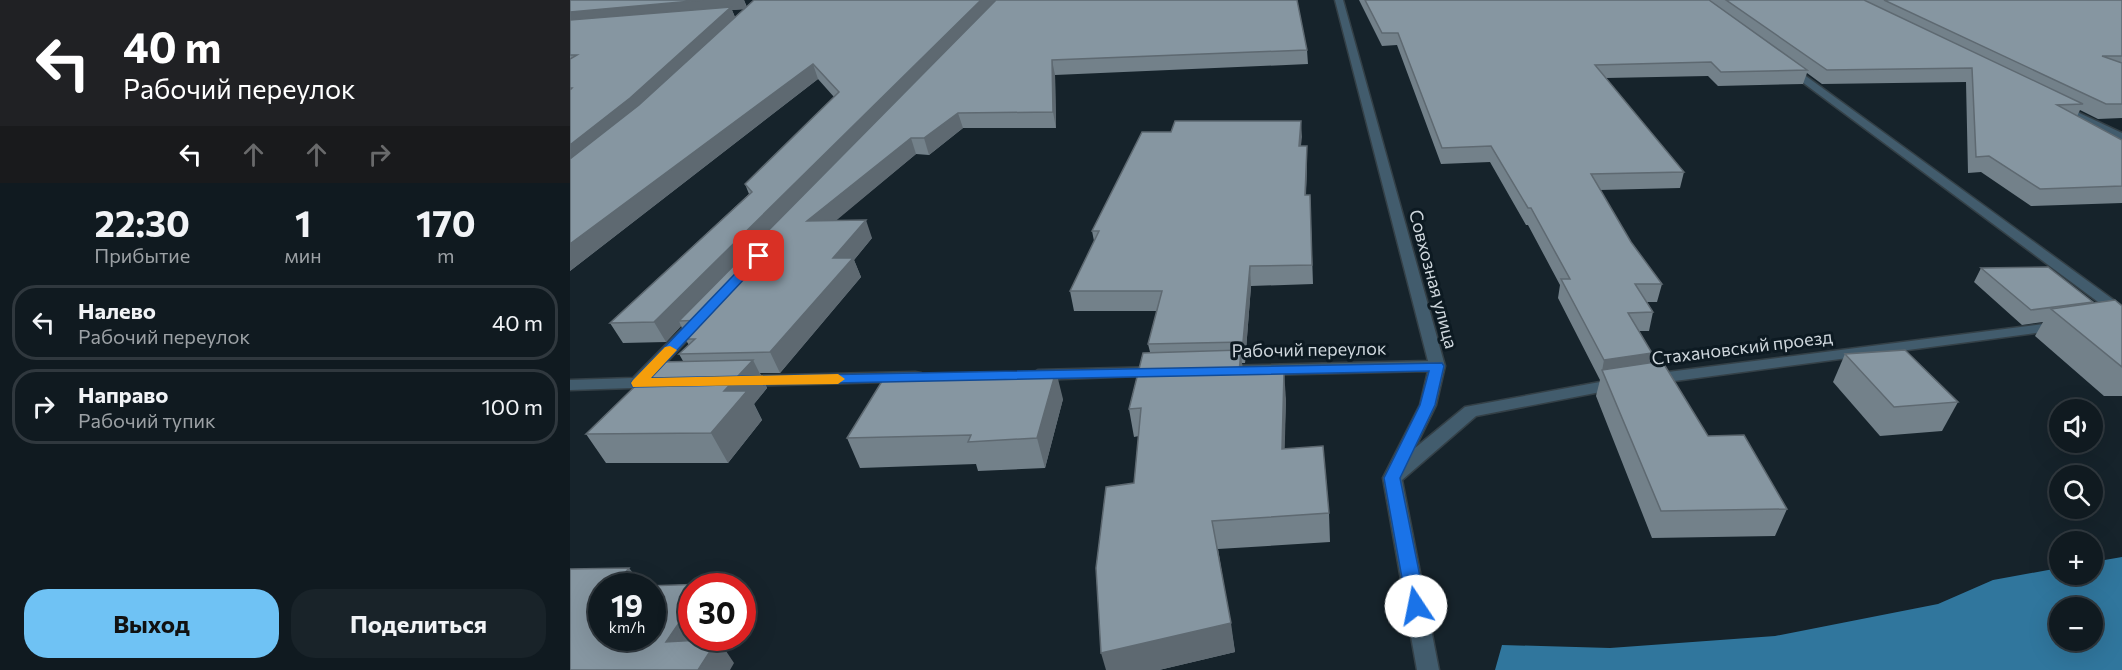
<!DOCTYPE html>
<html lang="ru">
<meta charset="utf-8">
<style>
:root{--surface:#101a20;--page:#192329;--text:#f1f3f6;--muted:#9ca1a5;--line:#30383e;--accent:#6fc2f4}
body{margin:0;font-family:Commissioner,sans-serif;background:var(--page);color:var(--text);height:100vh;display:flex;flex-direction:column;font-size:22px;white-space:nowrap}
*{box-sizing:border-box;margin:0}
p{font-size:20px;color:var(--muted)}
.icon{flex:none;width:33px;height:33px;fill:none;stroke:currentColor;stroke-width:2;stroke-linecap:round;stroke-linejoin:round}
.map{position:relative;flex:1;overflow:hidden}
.details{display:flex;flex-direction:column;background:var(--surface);width:570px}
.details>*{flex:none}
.banner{background:#202124;color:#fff;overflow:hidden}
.controls{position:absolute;left:1479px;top:399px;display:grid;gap:12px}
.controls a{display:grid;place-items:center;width:54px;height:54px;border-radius:50%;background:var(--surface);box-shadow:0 6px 24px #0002,0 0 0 2px var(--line);font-size:30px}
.speed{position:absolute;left:18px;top:573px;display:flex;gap:12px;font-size:30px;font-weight:700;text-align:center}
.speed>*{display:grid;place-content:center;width:78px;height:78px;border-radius:50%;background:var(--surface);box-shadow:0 6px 24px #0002,0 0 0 2px var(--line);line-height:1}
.speed small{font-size:15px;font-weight:400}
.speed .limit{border:9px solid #d22;background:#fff;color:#111}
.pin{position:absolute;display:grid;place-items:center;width:51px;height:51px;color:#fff;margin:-26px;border-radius:12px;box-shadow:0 3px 9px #0006}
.me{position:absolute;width:66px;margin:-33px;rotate:349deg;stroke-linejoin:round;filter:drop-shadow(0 0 4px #0008)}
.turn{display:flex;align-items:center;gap:21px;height:126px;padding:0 24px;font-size:27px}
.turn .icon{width:78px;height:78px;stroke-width:2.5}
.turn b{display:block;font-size:42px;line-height:51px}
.lanes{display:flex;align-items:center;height:57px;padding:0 24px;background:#0003;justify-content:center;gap:30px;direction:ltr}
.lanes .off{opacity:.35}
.eta{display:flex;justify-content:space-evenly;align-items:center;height:102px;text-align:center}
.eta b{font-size:36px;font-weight:700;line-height:42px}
.button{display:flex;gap:12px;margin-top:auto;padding:12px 24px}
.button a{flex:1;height:69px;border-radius:24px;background:var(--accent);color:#111;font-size:24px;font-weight:700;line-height:69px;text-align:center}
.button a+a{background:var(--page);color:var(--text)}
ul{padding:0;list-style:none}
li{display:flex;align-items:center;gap:18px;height:75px;margin:0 12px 9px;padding:0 12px;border:3px solid var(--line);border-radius:24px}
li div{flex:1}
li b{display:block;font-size:22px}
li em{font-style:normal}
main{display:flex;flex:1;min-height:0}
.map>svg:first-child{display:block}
.water{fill:#30769d;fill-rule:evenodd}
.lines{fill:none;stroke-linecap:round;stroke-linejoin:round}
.minor-casing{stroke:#344047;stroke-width:3}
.minor{fill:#425c6d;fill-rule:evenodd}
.wall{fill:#73818a;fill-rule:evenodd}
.shaded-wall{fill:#5e6971}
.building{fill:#8696a1;stroke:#5e6971;stroke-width:1.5}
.route{fill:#1a73e8;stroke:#114b97;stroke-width:1.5}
.slow{fill:#f59e0b}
.labels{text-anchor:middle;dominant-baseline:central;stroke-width:6;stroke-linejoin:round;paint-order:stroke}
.street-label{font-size:18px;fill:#cfd7dd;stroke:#0d1a22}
</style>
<main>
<section class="details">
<div class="banner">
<div class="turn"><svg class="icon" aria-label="left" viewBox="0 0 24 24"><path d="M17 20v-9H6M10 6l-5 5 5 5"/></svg><div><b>40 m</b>Рабочий переулок</div></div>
<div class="lanes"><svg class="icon" aria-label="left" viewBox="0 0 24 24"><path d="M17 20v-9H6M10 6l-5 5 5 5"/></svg><svg class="icon off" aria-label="ahead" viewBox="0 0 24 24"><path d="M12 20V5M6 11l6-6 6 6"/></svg><svg class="icon off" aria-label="ahead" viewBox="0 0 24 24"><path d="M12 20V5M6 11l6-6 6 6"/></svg><svg class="icon off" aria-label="right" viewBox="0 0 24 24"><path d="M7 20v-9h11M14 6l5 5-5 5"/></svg></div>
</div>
<div class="eta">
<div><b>22:30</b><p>Прибытие</p></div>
<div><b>1</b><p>мин</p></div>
<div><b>170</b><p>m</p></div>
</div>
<ul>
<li><svg class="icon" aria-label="left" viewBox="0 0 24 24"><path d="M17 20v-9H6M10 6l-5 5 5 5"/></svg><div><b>Налево</b><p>Рабочий переулок</p></div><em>40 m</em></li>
<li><svg class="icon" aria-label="right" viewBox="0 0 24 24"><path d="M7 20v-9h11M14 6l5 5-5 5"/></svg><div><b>Направо</b><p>Рабочий тупик</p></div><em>100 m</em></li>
</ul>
<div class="button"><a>Выход</a><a>Поделиться</a></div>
</section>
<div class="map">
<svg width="1552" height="670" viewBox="0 0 1552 670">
<rect width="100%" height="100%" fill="#16232b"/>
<path class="water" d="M1552 557V670H925L932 645 1040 648 1205 636 1368 604 1423 580 1489 568 1490 574H1522L1523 562ZM1490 608H1522V640H1490Z"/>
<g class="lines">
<defs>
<g id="minor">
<polygon points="765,0 773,0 875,366 866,405 845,448 895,407 1046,379 1054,384 1046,389 906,416 832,480 869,670 847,670 813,478 850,405 858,371 654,376 646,371 654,366 858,361"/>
<polygon points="1216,66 1222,66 1552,306 1552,317 1547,316 1216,70"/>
<polygon points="1490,104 1552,133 1552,140 1487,109 1485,107"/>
<polygon points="128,316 135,320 133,323 82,378 93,379 95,383 93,387 0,390 0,380 63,378 123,317"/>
<polygon points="1490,322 1497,326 1495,329 1082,384 1074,379 1082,374"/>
<polygon points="588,367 594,369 596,372 594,375 468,380 460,375 468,370"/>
<polygon points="345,372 351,373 353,377 351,381 174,386 166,381 174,376"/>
</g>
</defs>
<use href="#minor" class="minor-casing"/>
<use href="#minor" class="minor"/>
</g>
<g class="wall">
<path d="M0 0H174L177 7 737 50 738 64 485 75 486 128H393L359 155 346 154 266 220 302 238 284 260 291 277 210 373H190L197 388 184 404 192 420 158 463H36L16 434 113 361 109 354 119 345 115 339 117 337 111 326 96 342 53 343 40 323 179 194 175 184 264 97 248 79 0 271ZM174 9 165 17 162 10Z"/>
<polygon points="789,0 1552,0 1552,118 1528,119 1510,110 1507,116 1552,140 1552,203 1461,206 1411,172 1398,173 1396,82 1252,84 1237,73 1233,84 1148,86 1138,76 1036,78 1114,172 1110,188 1030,190 1061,242 1092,284 1087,302 1077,302 1083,312 1079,331 1069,331 1080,363 1138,436 1217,509 1205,536 1082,538 1026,396 1030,380 988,298 990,285 958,225 956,225 920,162 871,164 827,45 812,46"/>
<polygon points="731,121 731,146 737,163 736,195 740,195 743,284 681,286 675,363 672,363 673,373 716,399 714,449 759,513 760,542 648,549 665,652 589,670 536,670 564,483 569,436 564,437 559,409 580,352 578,344 587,311 504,311 500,291 524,241 522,231 601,132"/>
<polygon points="1411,268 1523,302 1523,303 1552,306 1552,396 1534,396 1465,336 1473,322 1452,325 1404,282"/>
<polygon points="1275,354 1388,402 1372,431 1310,436 1263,382"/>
<polygon points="493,399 475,468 408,471 406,464 290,468 277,438"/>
</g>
<g class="shaded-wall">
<polygon points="133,0 174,0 177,9 162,10 166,20 0,169 0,145 60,98 0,25 0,12"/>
<polygon points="411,0 426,0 109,321 111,326 96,342 84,322"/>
<polygon points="482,60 485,75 486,128 483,112"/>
<polygon points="243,64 248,79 0,271 0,244"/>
<polygon points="388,113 393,128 359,155 354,138"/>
<polygon points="731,121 732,137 729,163 729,146"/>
<polygon points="341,138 346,154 244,239 237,221"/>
<polygon points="737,146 737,163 735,213 735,195"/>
<polygon points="296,220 302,238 284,260 291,277 210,373 200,352 263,258"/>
<polygon points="680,266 681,286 675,363 673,342"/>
<polygon points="671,350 673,377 669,373"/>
<polygon points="1082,353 1077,373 1032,371 1034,360"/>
<polygon points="183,360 197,388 184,404 192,420 158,463 141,433 154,391"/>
<polygon points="486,371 493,399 475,468 467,438"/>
<polygon points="714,372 716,399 714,477 712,449"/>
<polygon points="59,568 74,586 44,586"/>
<polygon points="122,604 122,638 132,638 114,665 96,642"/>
<polygon points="661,623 665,652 589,670 536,670 531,653"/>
<polygon points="148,639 164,663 160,670 128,670"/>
</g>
<g class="building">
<polygon points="0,0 133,0 0,12"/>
<polygon points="184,0 411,0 84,322 40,323 182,192 175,184 269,92 243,64 0,244 0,159 69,105"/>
<polygon points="426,0 727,0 737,50 482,60 483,112 388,113 354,138 341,138 237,221 296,220 263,258 283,258 200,352 109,354 125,339 115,339 135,320 109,321"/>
<polygon points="795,0 1139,0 1237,70 1151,72 1141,62 1025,65 1114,172 1021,174 1061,242 1092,284 1065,284 1083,312 1058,313 1082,353 1034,360 991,279 1000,279 961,208 958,208 921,146 872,148 828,33 812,33"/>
<polygon points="1156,0 1294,0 1513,104 1487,105 1552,140 1552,186 1470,189 1419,156 1406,157 1402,68 1257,70"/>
<polygon points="1314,0 1552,0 1552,56 1532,56 1552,63 1552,104 1536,104"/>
<polygon points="161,7 60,98 0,145 0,90 2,88 0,88 0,59 7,55 0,55 0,20"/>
<polygon points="605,121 731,121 729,146 737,146 735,195 740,195 742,265 680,266 673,342 578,344 592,291 500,291 529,231 522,231 572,132 601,132"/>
<polygon points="1478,267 1523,302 1461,310 1411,268"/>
<polygon points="1545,300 1552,306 1552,367 1481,309"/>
<polygon points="671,350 669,373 714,372 712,449 753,446 759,513 642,521 661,623 531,653 526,568 536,487 564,483 571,408 559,409 573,353"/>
<polygon points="1335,350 1388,402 1324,407 1275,354"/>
<polygon points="183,360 154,391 177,391 141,433 16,434 90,362"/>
<polygon points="1092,361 1138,436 1174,435 1217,509 1091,511 1032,370"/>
<polygon points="486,371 467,438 398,442 401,435 277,438 314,378"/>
<polygon points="59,568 44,586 32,586 32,638 82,638 82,586 75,586 136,584 134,586 122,586 122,604 96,642 148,639 128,670 0,670 0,569"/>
</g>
<polygon class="route" points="189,253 193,254 193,259 81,378 872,363 874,366 865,405 830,478 856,606 853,612 846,614 839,612 837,606 814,478 850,405 859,371 63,387 61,383 63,380 184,254"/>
<polygon class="slow" points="100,346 107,350 81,378 268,374 275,379 268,384 63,387 61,383 63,380 95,347"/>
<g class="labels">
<g class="street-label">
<text transform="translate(864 279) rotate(75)">Совхозная улица</text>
<text transform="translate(1172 347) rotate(-7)">Стахановский проезд</text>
<text transform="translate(739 349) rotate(-1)">Рабочий переулок</text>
</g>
</g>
</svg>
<div class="controls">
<a><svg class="icon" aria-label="sound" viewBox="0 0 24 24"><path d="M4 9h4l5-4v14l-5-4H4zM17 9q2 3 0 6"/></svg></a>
<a><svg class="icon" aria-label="search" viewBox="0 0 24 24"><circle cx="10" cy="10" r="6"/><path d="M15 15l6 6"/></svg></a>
<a>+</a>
<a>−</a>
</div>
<div class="speed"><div>19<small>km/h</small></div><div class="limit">30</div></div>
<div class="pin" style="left:189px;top:256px;background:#d93025"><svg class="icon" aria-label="arrive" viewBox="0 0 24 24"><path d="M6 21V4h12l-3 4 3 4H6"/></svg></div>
<svg class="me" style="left:846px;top:606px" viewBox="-20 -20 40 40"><circle r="19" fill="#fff"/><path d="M0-13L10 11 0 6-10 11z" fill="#1a73e8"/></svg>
</div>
</main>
